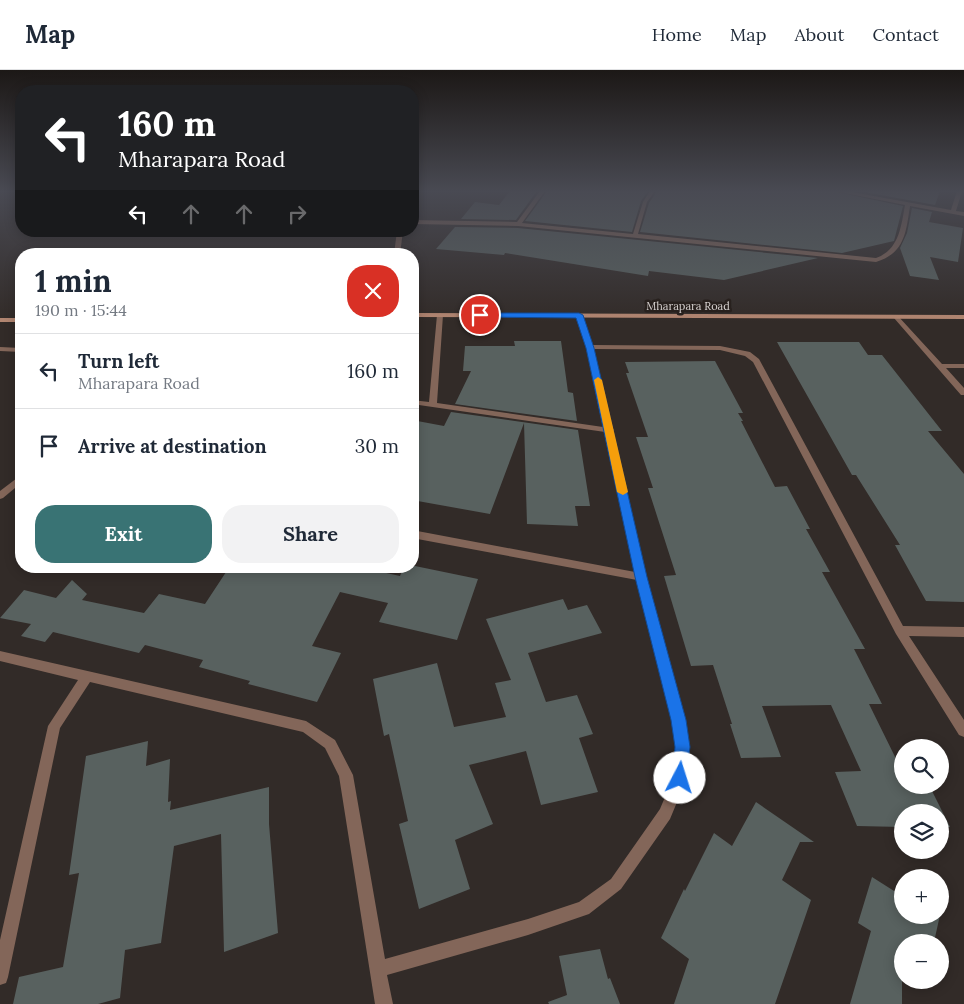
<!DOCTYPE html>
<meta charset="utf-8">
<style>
:root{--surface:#fff;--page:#f2f2f3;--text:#1f2937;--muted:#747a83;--line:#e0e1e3;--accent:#397374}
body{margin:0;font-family:Lora,serif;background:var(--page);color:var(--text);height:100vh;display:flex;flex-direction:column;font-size:19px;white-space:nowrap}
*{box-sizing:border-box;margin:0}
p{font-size:16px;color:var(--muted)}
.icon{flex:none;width:28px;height:28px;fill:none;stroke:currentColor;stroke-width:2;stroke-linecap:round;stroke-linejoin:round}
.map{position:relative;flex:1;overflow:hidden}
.drawer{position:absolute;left:15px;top:178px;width:404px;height:325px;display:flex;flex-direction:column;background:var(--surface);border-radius:20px;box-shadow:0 2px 12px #0003}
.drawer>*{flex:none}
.top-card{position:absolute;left:15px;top:15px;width:404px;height:152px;border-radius:20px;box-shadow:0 2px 12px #0003;background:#202124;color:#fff;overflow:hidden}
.fabs{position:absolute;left:894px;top:669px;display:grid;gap:10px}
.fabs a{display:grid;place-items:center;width:55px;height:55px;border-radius:50%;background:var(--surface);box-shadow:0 2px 12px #0003;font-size:25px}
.pin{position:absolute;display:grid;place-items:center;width:42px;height:42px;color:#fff;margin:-21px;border:2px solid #fff;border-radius:50%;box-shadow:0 1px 5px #0007}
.me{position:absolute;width:55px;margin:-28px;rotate:5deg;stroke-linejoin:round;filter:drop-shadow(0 0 4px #0008)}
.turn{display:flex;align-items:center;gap:18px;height:105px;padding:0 20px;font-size:22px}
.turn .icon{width:65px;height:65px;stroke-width:2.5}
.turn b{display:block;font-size:35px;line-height:42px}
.lanes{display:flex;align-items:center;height:48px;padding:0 20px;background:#0003;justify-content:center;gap:25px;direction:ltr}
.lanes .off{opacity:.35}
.round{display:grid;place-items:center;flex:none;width:52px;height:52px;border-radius:20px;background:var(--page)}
.summary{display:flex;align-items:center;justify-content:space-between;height:85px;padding:0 20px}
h1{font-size:30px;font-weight:700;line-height:38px}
.cta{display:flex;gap:10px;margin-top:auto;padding:10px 20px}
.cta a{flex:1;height:58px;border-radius:20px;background:var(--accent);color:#fff;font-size:20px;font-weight:700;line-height:58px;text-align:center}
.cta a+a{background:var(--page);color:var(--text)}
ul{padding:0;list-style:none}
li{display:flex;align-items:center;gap:15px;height:75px;padding:0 20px;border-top:1px solid var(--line)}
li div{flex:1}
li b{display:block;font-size:19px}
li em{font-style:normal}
header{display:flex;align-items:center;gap:30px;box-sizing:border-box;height:70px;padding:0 25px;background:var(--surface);border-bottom:1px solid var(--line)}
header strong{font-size:24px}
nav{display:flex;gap:28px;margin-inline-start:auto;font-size:18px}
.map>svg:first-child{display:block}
.building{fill:#58615f}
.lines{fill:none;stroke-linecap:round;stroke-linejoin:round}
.minor{fill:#836659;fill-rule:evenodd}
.tertiary{fill:#836659;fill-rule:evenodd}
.secondary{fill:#b38671;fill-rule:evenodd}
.route{fill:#1a73e8;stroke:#114b97}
.slow{fill:#f59e0b}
.labels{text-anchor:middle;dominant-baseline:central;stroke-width:5;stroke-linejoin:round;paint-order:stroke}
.far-street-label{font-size:11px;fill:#d7d2d0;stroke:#28211e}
</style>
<header>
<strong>Map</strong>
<nav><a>Home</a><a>Map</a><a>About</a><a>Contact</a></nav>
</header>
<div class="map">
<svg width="964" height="934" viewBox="0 0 964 934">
<rect width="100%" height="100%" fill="#322b28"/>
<g class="building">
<polygon points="510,121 537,121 516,150 461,149 475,132 499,135"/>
<polygon points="547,121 648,121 641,131 632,162 525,151"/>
<polygon points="657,121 832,121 903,136 894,171 842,183 640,162 649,133"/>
<polygon points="859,121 940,121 935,135"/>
<polygon points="912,138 932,142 929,152 963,158 958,192 930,187 939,210 910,206 900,178 907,163"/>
<polygon points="455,157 518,158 818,188 724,210 649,201 648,206 505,183 504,185 436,179"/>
<polygon points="514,271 561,271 568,322 573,323 577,351 455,334 471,301 463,301 465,276 515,276"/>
<polygon points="777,272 859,272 868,285 882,285 942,361 928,361 964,404 964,532 926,531 895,475 900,475 856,405 852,405"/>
<polygon points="715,291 743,343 738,343 743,351 741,351 775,417 787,416 810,459 806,459 830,502 822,502 865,579 854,579 882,634 869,634 902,701 902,715 929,715 950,757 940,757 940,742 902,742 902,757 857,756 835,702 861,701 831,635 762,636 781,687 741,688 730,654 732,654 713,595 691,596 664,506 676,505 648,418 653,418 636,367 648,367 626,303 629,303 625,292"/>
<polygon points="451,342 578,360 590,436 575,436 578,456 527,454 524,353 490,444 412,430 412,350 444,356"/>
<polygon points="230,496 354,496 400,506 404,496 415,496 478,509 457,570 379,552 388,533 340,522 312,576 341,583 317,632 248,614 250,611 199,597 203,590 145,575 139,583 53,562 45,572 21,566 31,554 0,548 24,520 56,528 72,510 87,524 82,530 144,543 159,524 205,534"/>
<polygon points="563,529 568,540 587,535 602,563 528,583 546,632 577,625 593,664 579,668 598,722 541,735 526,681 469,695 493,754 455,770 470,819 419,839 399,754 408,751 389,664 384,666 373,609 437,593 454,657 506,647 495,613 511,610 486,549"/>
<polygon points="148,671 146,696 170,689 168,732 171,731 170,740 269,717 269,754 278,863 224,882 221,764 174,776 161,873 125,880 120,928 98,934 13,934 19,907 63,897 79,803 69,805 86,686"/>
<polygon points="756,732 814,772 800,772 782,810 811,830 775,934 674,934 689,889 661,868 684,819 685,821 714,763 732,776"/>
<polygon points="872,807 902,826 902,845 940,845 934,872 902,872 902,934 850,934 871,861 858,853"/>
<polygon points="600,879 608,909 610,908 620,934 549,934 548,932 567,925 559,886"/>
</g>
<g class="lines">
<g class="minor">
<path d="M540 121H545L522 153 633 164 643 132 650 121H655L647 132 638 164 876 188C899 180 901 157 905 135L834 121H846L951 140 957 121H962L956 141 964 142V146L910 136C906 162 905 183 876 192L518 156 412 154V150L517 152Z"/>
<polygon points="440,243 443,245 437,333 603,357 586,277 576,245 579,243 582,245 593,275 720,276 750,282 759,289 903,556 964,557 964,567 909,566 964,650 964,667 959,665 896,564 753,292 745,286 720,280 594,279 612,358 614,360 613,362 646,507 684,650 690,677 687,708 670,749 621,819 589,844 528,865 387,905 393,934 375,934 339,706 325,678 303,662 90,612 60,658 8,907 6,913 0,915 0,870 48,656 78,610 0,591 0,581 306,651 335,670 353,705 385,889 528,849 579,832 611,809 660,739 673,708 676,677 672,650 637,510 412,468 412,460 635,502 605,362 412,334 412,330 429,332 437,245"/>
<polygon points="894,246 898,246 942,294 964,294 964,298 946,298 964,318 964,325 961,325 894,248"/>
<polygon points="0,277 21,278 21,282 0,281"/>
<polygon points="21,405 21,413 3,428 0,429 0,421"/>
</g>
<polygon class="tertiary" points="397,161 403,161 400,184 394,184"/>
<g class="secondary">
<polygon points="412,243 964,245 964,249 412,247"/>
<rect x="0" y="248" width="21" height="4"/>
</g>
</g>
<linearGradient id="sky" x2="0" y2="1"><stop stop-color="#1c1816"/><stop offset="0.48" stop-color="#494a53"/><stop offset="1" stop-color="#494a53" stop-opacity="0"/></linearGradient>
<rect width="964" height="252" fill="url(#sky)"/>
<polygon class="route" points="480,243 579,243 583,245 594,278 647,507 686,650 690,677 685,713 680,715 675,713 672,708 675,677 671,650 635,507 586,278 576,248 477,247 477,244"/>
<polygon class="slow" points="598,307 602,310 628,422 623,425 617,422 594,310"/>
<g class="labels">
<g class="far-street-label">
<text x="688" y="236">Mharapara Road</text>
</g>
</g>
</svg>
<div class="fabs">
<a><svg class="icon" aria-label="search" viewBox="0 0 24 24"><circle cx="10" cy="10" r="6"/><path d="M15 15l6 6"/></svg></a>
<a><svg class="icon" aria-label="layers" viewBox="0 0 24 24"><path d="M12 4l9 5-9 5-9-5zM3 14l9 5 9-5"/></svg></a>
<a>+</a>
<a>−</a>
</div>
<div class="pin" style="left:480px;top:245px;background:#d93025"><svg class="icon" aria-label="arrive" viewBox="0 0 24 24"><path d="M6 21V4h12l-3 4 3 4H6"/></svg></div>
<svg class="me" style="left:680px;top:708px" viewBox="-20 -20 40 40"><circle r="19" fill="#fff"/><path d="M0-13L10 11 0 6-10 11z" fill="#1a73e8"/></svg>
<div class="top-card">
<div class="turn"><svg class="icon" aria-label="left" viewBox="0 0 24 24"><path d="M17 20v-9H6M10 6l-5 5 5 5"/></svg><div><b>160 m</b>Mharapara Road</div></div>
<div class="lanes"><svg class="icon" aria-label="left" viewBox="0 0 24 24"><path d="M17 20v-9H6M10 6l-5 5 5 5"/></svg><svg class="icon off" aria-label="ahead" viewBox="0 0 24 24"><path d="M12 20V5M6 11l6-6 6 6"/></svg><svg class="icon off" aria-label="ahead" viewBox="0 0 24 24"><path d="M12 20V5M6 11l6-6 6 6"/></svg><svg class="icon off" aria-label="right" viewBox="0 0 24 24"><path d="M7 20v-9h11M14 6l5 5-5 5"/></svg></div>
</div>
<section class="drawer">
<div class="summary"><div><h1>1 min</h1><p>190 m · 15:44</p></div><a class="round" style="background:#d93025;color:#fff"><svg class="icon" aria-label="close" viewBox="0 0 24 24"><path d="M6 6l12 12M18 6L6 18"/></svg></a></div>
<ul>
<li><svg class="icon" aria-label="left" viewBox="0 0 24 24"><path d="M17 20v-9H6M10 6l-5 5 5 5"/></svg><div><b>Turn left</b><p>Mharapara Road</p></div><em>160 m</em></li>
<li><svg class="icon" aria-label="arrive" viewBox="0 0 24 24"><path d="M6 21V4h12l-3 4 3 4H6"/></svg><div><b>Arrive at destination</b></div><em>30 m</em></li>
</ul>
<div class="cta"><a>Exit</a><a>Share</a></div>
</section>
</div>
